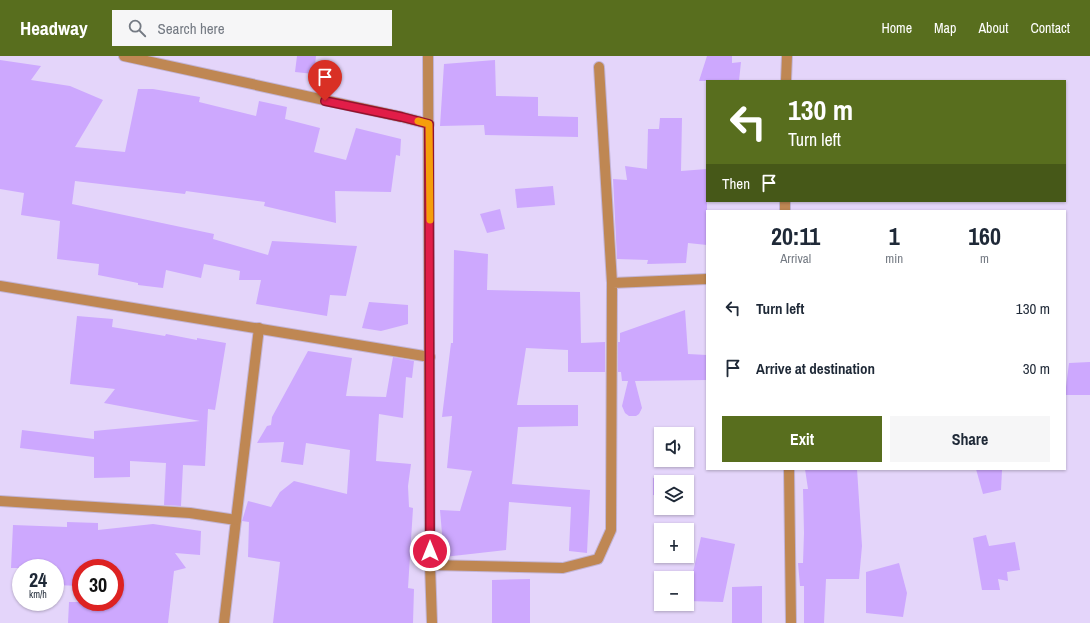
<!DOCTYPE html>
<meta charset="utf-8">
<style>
:root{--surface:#fff;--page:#f6f6f7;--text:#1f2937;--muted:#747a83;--accent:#586e1e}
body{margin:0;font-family:"Archivo Narrow",sans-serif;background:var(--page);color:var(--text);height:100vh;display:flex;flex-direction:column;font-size:15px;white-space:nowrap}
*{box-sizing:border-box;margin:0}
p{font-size:13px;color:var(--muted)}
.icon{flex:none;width:22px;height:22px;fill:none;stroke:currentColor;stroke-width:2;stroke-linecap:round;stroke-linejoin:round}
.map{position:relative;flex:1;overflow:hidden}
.drawer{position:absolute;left:706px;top:154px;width:360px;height:260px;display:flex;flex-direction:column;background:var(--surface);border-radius:0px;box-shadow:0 1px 3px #0004}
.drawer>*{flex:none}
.banner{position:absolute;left:706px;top:24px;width:360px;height:122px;border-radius:0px;box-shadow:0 1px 3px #0004;background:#586e1e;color:#fff;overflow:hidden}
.buttons{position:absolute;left:654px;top:371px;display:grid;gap:8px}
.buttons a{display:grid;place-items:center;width:40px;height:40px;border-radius:0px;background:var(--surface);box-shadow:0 1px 3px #0004;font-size:20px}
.speed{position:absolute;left:12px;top:503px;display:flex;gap:8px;font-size:20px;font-weight:700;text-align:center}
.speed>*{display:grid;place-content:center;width:52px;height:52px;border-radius:50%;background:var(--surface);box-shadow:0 1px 3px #0004;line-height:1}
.speed small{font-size:10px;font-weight:400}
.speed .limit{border:6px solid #d22;background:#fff;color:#111}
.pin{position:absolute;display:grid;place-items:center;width:34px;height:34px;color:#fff;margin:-41px -17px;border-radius:50% 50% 50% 0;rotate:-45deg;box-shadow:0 0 4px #0007}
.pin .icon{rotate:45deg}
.me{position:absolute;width:44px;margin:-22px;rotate:0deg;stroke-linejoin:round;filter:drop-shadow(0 0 3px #0008)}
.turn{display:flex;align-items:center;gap:14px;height:84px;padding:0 16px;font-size:18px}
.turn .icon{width:52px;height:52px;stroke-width:2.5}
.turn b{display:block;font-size:28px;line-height:34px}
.then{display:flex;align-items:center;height:38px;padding:0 16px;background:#0003;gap:8px;font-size:15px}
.eta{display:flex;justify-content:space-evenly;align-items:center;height:68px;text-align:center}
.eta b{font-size:24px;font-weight:800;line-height:28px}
.cta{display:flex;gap:8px;margin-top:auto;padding:8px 16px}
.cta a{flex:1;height:46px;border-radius:0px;background:var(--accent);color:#fff;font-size:16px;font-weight:800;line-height:46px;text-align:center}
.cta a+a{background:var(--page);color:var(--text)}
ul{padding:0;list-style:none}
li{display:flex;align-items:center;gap:12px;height:60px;padding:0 16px}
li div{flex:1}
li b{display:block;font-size:15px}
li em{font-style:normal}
header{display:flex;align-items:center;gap:24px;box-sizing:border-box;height:56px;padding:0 20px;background:var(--accent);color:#fff}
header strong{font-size:19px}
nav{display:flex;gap:22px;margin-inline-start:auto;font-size:14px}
.search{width:280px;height:36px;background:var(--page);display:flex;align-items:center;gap:10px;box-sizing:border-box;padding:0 14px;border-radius:0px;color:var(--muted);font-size:15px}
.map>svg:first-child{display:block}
.building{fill:#cda8fe}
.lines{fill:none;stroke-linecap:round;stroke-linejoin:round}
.street-casing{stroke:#c2b4d6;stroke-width:12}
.street{stroke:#bf8753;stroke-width:10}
.route-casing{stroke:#92132f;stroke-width:10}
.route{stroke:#e11d48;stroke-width:7}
.slow{stroke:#f59e0b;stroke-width:7}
</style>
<header>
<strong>Headway</strong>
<div class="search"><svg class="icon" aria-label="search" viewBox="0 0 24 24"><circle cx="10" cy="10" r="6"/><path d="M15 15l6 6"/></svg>Search here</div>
<nav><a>Home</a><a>Map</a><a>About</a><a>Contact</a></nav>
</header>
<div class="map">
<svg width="1090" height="567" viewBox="0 0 1090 567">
<rect width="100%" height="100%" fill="#e4d5fa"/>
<g class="building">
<polygon points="297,0 316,0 314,18 295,16"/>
<polygon points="707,0 732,0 732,7 741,6 739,25 699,25"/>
<polygon points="0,4 41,10 31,24 70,30 103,44 75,91 125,96 138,33 153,33 200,41 199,46 256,60 259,45 287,51 285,63 320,72 314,96 346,104 356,72 401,83 400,100 396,99 391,136 335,135 336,167 264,150 265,146 186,135 185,138 75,125 72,148 214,178 213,183 268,199 272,185 357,190 346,240 330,239 327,260 256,248 261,224 239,224 240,215 204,208 201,222 166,214 163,232 138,229 138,227 98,219 99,208 57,203 60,165 21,159 24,137 0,133"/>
<polygon points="495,4 496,40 538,41 538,60 578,61 578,81 485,79 484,69 440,70 444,8"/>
<polygon points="660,62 682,62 681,115 707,113 707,189 688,187 686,207 647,208 648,204 617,203 613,123 627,124 625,110 647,113 648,73 659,73"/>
<polygon points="553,130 555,149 517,152 515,133"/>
<polygon points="500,153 505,173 487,177 480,158"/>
<polygon points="454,194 488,198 487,234 580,236 581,287 605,286 605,316 568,316 568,294 526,292 517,349 578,349 578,370 518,371 512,428 590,434 587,497 569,495 571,451 509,446 506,494 444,501 440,454 460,455 472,415 447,412 452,360 442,361 451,287 453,287"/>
<polygon points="369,246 408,249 408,268 381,275 362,272"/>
<polygon points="685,254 688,298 707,299 707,324 635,325 642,352 639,358 636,360 629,360 625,357 622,350 628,325 622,325 621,316 618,316 618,286 620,286 620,277"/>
<polygon points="77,260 113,263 112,271 165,280 166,278 197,284 197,282 226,287 215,354 208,353 205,410 183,409 181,450 164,449 166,407 130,405 130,421 94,422 94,401 20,392 22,374 94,383 94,375 200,365 104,347 115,333 70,328"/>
<polygon points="308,295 352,302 346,340 386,341 393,301 414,305 412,322 406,321 403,362 379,358 376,405 411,408 408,430 409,451 413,452 408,532 414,533 413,567 273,567 280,506 248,501 249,466 242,465 248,445 271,451 280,436 294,425 347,438 350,394 306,387 303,409 281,406 284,386 257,387 267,370 271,369 272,361"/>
<polygon points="1090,306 1090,339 1065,339 1069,307"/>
<polygon points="805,413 857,413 862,490 859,523 826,523 824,567 804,567 804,530 800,530 798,507 803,507 804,477 803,433 808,433"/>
<polygon points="976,413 1002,414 1001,434 983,438"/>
<polygon points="653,422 689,423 689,440 687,440 687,426 661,426 661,440 653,439"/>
<polygon points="67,466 98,467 98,474 153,468 201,475 200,499 175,497 186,512 174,515 168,567 68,567 69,546 115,546 115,512 81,512 81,530 55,529 55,512 11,512 13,469 67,471"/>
<polygon points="986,479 989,490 1015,486 1020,514 1007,516 1008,525 998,523 1000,534 982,534 973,482"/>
<polygon points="701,481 735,488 723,546 687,545 687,520 692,521"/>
<polygon points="899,507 907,537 903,561 866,557 866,516"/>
<polygon points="530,523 530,567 492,567 492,524"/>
<polygon points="762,530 762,567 732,567 732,531"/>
</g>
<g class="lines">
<defs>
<g id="street">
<polyline points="124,0 402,61 429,68"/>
<polyline points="428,0 430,509 432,567"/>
<polyline points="599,11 612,227"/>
<polyline points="786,25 787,0"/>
<polyline points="785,145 785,155"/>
<polyline points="0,230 430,301"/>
<polyline points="789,413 791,567"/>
<polyline points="0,445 190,457 236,464 224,567"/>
<polyline points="236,464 259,272"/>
<polyline points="430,509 563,512 598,503 611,474 612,227 707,223"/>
</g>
</defs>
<use href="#street" class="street-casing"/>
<use href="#street" class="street"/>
</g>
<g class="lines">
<defs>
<polyline id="route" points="325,45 402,61 429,68 430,495"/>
</defs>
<use href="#route" class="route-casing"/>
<use href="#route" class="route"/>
<polyline class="slow" points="418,65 429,68 430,164"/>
</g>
</svg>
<div class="buttons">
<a><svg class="icon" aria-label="sound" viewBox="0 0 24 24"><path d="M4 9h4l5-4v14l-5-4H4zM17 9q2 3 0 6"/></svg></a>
<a><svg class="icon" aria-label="layers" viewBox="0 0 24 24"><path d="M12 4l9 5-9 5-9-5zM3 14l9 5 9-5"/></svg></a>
<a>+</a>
<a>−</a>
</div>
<div class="speed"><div>24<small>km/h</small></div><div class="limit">30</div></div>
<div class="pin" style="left:325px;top:45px;background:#d93025"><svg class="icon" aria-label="arrive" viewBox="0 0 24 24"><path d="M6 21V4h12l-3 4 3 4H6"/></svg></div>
<svg class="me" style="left:430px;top:495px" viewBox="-20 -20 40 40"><circle r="17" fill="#e11d48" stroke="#fff" stroke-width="3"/><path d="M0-11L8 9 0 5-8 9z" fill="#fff"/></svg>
<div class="banner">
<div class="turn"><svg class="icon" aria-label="left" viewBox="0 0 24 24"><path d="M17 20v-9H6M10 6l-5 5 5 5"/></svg><div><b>130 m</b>Turn left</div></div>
<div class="then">Then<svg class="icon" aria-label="arrive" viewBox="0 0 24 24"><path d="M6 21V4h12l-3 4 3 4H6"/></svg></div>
</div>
<section class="drawer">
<div class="eta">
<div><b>20:11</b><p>Arrival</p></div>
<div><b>1</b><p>min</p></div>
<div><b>160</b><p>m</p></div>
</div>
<ul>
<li><svg class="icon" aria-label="left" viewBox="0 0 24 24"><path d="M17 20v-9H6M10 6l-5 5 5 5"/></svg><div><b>Turn left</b></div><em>130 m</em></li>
<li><svg class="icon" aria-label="arrive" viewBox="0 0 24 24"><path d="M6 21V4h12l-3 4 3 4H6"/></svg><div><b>Arrive at destination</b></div><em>30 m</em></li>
</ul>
<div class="cta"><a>Exit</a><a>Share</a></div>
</section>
</div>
